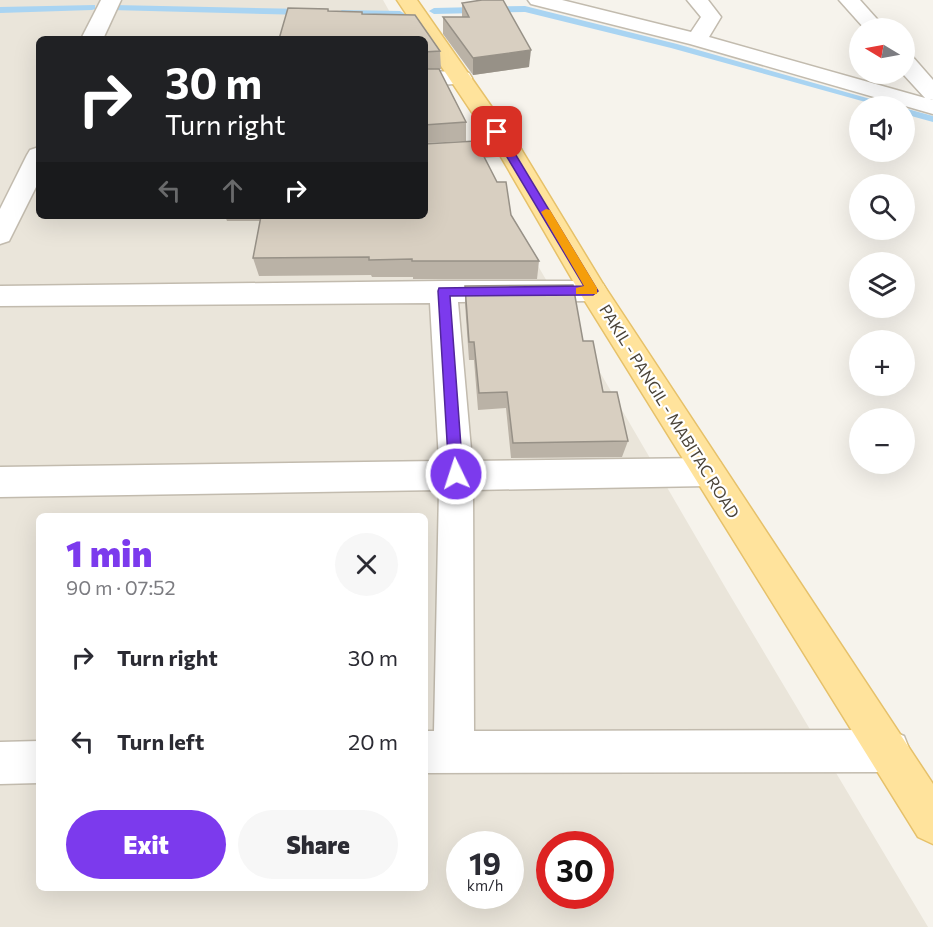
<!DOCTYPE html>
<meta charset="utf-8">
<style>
:root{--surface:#fff;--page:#f7f7f7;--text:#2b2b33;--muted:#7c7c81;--accent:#7c3aed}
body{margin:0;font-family:Commissioner,sans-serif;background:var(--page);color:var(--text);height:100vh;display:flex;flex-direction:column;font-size:22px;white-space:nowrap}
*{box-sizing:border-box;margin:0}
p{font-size:20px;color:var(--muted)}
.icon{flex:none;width:33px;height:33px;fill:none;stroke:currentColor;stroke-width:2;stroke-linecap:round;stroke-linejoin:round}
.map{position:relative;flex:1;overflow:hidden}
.drawer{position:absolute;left:36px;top:513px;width:392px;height:378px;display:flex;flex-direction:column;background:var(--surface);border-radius:9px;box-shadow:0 6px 24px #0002}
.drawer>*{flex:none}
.guide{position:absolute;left:36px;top:36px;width:392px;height:183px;border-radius:9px;box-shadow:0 6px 24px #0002;background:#202124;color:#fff;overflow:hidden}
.needle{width:39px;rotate:280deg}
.tools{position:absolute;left:849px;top:18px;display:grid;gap:12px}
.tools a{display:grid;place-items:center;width:66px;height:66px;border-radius:50%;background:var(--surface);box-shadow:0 6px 24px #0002;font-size:30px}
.speed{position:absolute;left:446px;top:831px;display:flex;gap:12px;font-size:30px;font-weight:700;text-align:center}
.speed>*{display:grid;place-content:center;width:78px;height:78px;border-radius:50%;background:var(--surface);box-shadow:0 6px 24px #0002;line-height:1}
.speed small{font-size:15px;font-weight:400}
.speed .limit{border:9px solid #d22;background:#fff;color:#111}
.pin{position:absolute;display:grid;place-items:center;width:51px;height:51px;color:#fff;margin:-26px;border-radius:12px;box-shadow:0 3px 9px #0006}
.me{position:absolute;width:66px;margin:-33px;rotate:356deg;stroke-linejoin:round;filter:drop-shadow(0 0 4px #0008)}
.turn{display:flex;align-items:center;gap:21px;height:126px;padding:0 30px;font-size:27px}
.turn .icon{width:78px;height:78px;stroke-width:2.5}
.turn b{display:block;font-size:42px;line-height:51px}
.lanes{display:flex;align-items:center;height:57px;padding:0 30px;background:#0003;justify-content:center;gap:30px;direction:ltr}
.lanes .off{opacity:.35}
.round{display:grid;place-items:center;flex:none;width:63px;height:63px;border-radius:32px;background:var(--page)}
.overview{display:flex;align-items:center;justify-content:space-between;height:102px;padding:0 30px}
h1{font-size:36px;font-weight:800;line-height:45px;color:var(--accent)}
.button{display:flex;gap:12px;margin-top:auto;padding:12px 30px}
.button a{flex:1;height:69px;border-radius:36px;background:var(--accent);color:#fff;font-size:24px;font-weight:800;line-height:69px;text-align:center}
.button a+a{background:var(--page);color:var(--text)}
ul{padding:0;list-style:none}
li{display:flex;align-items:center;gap:18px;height:84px;padding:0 30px}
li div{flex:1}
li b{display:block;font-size:22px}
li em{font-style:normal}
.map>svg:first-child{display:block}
.residential{fill:#eae5da;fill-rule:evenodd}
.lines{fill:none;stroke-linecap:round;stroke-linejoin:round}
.stream{fill:#a9d4f2;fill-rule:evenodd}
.minor-casing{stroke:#c2bbae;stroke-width:3}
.major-casing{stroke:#e6c16a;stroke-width:3}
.minor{fill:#fff;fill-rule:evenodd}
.major{fill:#ffe39c;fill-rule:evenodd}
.wall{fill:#bab2a6}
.shaded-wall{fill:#979187}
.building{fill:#d8cfc1;stroke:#979187;stroke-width:1.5}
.route{fill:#7c3aed;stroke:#51269a;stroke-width:1.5}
.slow{fill:#f59e0b}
.labels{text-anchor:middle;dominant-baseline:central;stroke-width:4.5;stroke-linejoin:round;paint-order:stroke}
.street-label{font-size:16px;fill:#4b4439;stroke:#fff}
</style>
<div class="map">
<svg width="933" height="927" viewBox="0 0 933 927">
<rect width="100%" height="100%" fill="#f6f3ec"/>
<path class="residential" d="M0 0H383L405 39H39V216H424L425 72 728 592 928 927H0ZM39 516H424V888H39ZM459 844H510V896H459ZM549 844H600V896H549Z"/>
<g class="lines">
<g class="stream">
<polygon points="95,5 95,9 92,10 0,13 0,7"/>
<polygon points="114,5 306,9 311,12 306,15 111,10 111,6"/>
<polygon points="525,6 677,44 895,106 880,106 671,48 525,12 434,14 429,11 434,8"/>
<polygon points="342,10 400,11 405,14 400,17 339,15 337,13"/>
<polygon points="904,108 933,116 933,122 904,114"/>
</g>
<defs>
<g id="minor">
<polygon points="101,0 121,0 103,39 81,39"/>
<polygon points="528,0 562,0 691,32 701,17 687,0 708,0 721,17 709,37 925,98 903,74 904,55 912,56 933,80 933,100 930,99 933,100 933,114 690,44 531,4"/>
<polygon points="839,0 860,0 885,28 864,28"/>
<polygon points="461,71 469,73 472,78 469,83 424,86 424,72"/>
<polygon points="509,141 518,144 521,149 518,154 424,161 424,145"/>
<polygon points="39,147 39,181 9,241 0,244 0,209 27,155 30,150"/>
<polygon points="443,281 593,281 603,284 607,291 603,298 593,301 458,302 472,461 708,458 720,462 725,472 720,482 708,486 473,490 474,731 889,730 904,736 910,751 904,766 889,772 424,773 424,731 434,731 439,490 0,497 0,467 439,461 430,303 0,306 0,286"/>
<polygon points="39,741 39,783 0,784 0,742"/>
</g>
<polygon id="major" points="397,0 417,0 521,149 603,284 933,784 933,844 918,837 583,298 497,150"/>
</defs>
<use href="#minor" class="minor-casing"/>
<use href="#major" class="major-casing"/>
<use href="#minor" class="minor"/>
<use href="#major" class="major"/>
</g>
<g class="wall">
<polygon points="462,3 529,67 473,75 443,34 443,17 462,17"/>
<polygon points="288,8 328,9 329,11 362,12 363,14 415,15 440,51 441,69 439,69 466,122 466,141 424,143 424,39 279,39"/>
<polygon points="511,215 539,261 537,279 413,279 413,277 372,277 371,275 259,276 253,258 260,221 227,221 225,216"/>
<polygon points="465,286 583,341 603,392 628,441 622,457 511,458 506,408 478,410 474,360 469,360 465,304"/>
</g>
<polygon class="shaded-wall" points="531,50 529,67 473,75 473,58"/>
<g class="building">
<polygon points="482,0 503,0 531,50 473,58 443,17 469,17 462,3"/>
<polygon points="288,8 328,9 328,11 362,12 362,14 415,15 440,51 424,52 424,39 279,39"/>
<polygon points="424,69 439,69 466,122 424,125"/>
<polygon points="476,141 497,182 506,182 511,215 539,261 412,261 412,259 369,260 369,257 253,258 261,216 424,216 424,144"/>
<polygon points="573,285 583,341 593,341 603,392 617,392 628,441 513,443 507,392 479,393 474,342 469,342 465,286"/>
</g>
<polygon class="route" points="494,129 502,132 598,291 593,295 450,296 463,474 461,478 451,478 449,474 438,291 439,288 584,286 492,132"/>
<polygon class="slow" points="546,209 550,210 597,288 597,294 576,294 576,288 584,286 541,212"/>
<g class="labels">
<g class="street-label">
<text transform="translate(670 411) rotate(58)">PAKIL - PANGIL - MABITAC ROAD</text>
</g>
</g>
</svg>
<div class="tools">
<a><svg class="needle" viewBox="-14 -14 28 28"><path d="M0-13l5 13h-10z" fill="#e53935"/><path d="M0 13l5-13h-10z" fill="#7c7c81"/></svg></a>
<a><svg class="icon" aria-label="sound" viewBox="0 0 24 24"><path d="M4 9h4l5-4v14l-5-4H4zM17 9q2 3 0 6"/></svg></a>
<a><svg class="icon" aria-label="search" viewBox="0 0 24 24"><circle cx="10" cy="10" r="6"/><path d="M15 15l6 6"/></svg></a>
<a><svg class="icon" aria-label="layers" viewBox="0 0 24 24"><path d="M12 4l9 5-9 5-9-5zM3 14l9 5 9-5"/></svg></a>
<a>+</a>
<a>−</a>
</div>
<div class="speed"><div>19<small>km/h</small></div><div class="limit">30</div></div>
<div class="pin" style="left:497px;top:132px;background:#d93025"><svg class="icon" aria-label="arrive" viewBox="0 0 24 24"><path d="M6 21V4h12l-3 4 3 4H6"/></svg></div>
<svg class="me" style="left:456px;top:474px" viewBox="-20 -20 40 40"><circle r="17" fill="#7c3aed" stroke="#fff" stroke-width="3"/><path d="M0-11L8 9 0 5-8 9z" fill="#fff"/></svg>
<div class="guide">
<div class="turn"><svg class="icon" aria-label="right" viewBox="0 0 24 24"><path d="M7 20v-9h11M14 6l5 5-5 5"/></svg><div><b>30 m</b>Turn right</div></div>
<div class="lanes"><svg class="icon off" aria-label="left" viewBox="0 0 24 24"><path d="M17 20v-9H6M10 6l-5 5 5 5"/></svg><svg class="icon off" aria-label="ahead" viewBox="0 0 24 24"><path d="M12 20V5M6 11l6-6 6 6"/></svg><svg class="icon" aria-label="right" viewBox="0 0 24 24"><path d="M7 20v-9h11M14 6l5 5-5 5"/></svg></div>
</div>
<section class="drawer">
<div class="overview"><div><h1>1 min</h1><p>90 m · 07:52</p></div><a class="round"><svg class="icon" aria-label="close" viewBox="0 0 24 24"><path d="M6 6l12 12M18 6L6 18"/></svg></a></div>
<ul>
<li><svg class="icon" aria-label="right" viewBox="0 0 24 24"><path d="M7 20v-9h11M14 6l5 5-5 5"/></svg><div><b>Turn right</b></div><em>30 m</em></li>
<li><svg class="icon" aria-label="left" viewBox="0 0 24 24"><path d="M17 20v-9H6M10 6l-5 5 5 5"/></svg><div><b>Turn left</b></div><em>20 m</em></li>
</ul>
<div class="button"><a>Exit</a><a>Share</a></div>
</section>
</div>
